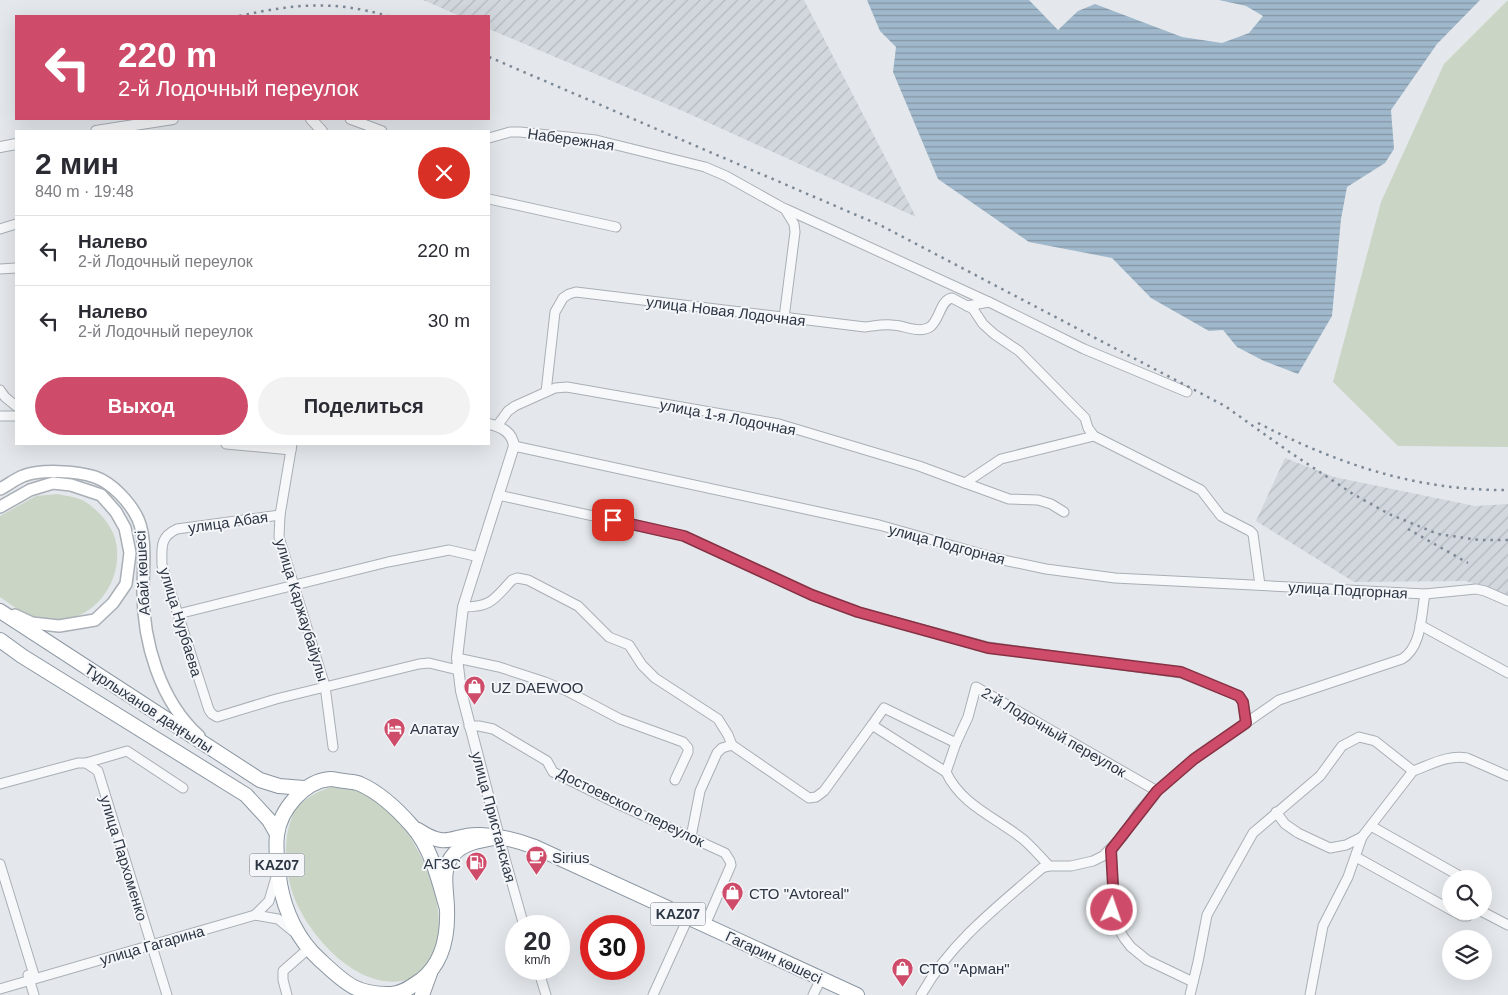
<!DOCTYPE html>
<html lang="ru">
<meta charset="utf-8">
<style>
:root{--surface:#fff;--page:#f2f2f3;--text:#2b2b33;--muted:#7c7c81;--line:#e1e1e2;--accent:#ce4c69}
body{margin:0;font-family:Arial,sans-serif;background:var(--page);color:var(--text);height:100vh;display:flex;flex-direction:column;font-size:19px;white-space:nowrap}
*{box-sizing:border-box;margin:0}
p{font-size:16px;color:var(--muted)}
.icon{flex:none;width:28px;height:28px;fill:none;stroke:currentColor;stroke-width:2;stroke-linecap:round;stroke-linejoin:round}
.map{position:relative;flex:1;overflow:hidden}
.panel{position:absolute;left:15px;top:130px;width:475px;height:315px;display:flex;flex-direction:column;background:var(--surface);border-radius:0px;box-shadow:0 5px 20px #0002}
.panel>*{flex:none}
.hud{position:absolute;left:15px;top:15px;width:475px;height:105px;border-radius:0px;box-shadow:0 5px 20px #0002;background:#ce4c69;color:#fff;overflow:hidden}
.controls{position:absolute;left:1442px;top:870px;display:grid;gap:10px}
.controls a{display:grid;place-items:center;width:50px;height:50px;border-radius:50%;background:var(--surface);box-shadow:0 5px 20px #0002;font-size:25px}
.speed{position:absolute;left:505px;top:915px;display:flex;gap:10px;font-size:25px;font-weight:700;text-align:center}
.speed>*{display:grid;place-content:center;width:65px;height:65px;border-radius:50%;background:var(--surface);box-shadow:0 5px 20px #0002;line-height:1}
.speed small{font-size:12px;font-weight:400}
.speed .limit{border:8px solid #d22;background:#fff;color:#111}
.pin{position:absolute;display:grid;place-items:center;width:42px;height:42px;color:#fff;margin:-21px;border-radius:10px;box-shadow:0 2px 8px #0006}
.me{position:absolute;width:55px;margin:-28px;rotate:3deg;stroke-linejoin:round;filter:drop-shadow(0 0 4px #0008)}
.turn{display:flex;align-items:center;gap:18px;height:105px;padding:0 20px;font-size:22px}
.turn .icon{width:65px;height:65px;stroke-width:2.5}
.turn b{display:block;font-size:35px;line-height:42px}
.round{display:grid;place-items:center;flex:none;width:52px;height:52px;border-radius:26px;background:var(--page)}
.overview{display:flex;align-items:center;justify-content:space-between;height:85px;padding:0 20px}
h1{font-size:30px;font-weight:700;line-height:38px}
.cta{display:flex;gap:10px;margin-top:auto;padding:10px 20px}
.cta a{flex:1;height:58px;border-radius:30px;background:var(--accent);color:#fff;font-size:20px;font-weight:700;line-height:58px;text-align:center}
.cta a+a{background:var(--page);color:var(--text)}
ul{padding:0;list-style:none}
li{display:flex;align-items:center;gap:15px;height:70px;padding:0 20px;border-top:1px solid var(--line)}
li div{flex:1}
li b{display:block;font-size:19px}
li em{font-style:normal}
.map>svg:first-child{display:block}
.industrial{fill:url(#industrial-furrows)}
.grass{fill:#cad5c5}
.water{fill:url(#water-rules)}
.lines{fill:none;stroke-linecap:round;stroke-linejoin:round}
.minor-casing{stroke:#a9afb6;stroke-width:11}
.tertiary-casing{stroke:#a9afb6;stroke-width:12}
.secondary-casing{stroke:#a9afb6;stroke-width:14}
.trunk-casing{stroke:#8b96a2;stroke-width:16}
.minor{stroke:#f7f8fa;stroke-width:9}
.tertiary{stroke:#f7f8fa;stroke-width:10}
.secondary{stroke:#fff;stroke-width:11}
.trunk{stroke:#fff;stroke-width:14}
.rail{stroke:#7d8895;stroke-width:2.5;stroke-dasharray:2.5 5;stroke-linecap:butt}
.route-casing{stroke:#863144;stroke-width:12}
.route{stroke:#ce4c69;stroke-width:9}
.labels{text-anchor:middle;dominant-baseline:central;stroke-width:4;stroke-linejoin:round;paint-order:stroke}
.shield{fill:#f4f6f9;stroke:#68707a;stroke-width:1}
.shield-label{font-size:14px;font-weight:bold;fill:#2c3644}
.street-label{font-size:15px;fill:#2c3644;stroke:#f4f6f9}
.poi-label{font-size:15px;fill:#2c3644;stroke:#f4f6f9;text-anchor:start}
</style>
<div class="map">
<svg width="1508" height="995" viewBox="0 0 1508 995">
<defs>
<pattern id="industrial-furrows" width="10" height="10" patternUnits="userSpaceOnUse" patternTransform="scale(1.25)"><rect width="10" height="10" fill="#d2d7de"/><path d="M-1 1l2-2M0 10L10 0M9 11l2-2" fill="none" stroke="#b4b9c0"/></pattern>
<pattern id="water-rules" width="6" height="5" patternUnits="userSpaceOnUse" patternTransform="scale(1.25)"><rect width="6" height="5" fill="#a0b8cb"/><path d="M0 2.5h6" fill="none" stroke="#8396a6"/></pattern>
</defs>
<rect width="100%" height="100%" fill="#e4e8ec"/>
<g class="industrial">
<polygon points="423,0 804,0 916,217 685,112 489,29 489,16 460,16"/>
<polygon points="1285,458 1334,477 1475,506 1508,504 1508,597 1466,581 1354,582 1256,521"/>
</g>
<g class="grass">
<polygon points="1508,0 1508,447 1398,446 1333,382 1381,202 1444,64"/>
<path d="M58 494C66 496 77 497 84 501 97 509 110 523 115 538 125 575 100 616 62 620 57 621 52 622 47 621 29 618 14 607 0 597V516L36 496Z"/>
<path d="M331 787C350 788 364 790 380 802 418 833 455 912 432 959 427 968 418 974 410 979 360 995 309 936 294 897 286 875 283 844 290 823 292 818 293 812 296 809 306 797 317 792 331 787Z"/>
</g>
<polygon class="water" points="867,0 1029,0 1058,30 1078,11 1095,4 1182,37 1222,43 1249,33 1263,16 1246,6 1219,0 1480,0 1437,44 1391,110 1394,149 1385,163 1347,187 1341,219 1332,316 1298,374 1264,361 1237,347 1223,330 1209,331 1151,298 1112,258 1029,242 938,179 893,72 896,47 880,31"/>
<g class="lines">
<defs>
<g id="minor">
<polyline points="350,119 382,131"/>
<polyline points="489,138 510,132 520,132 596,140 705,167 726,176 785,209 794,224 795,232 784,318"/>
<polyline points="489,199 616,227"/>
<polyline points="786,209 989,302 967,306"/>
<polyline points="0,229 16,224"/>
<polyline points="0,269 16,268"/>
<polyline points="989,302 1084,349 1187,392"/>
<polyline points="0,390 5,397 16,406"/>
<path d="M546 392 555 312 563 298 569 294 576 292 865 327C874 326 883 324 892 325 904 325 918 334 930 327 940 320 940 300 952 298L973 309 983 324 994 334 1019 351 1085 418 1088 428 1094 436 1201 490 1221 516 1250 531 1253 534 1260 585"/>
<polyline points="0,416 16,416"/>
<polyline points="497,426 508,411 515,406 555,388 567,387 779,424 919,466 965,483 1001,459 1094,436"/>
<polyline points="226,444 291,450"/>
<polyline points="292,444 280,515 279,537 325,686 333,747"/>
<polyline points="514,446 879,525 1003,560 1046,569 1115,578 1425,594 1476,589 1485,591 1508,601"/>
<polyline points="965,483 1009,499 1038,500 1051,504 1064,512"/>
<polyline points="498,495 684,536 812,595 858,612 988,647 1181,673 1239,696 1243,702 1246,723"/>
<path d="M280 515 177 529C159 537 162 549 162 565L209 710 212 714 217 717 276 699 419 664 429 663 458 670"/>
<path d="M463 607C492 607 494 599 512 580L517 578 528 580 578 606 609 637 629 645 642 665 655 678 718 719 728 735 732 745 809 798 816 797 824 791 872 725 946 772"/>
<polyline points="178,614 388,562 449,550 479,557"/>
<polyline points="1420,625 1508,673"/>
<polyline points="457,658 499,667 545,682 567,691 620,719 683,742 688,748 688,752 675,780"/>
<polyline points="872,725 884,708 956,743 968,717 976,687 1157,791"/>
<polyline points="469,726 479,726 493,729 547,761 553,772 620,805 725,853 730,861 731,865 705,925"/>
<path d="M956 743 946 772C961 805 997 818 1024 840 1033 848 1041 857 1049 866"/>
<polyline points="86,763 127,751 183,788"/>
<polyline points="0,784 78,763 86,763 98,771 167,995"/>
<polyline points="1276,812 1285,824 1298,833 1330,848 1346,845 1362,837"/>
<polyline points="1371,826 1465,879"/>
<polyline points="499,837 524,926"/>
<polyline points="691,837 700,791 717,753 722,748 732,745"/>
<polyline points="1111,851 1113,886 1112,910 1113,919 1124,938 1131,947 1147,960 1193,982"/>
<polyline points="1356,857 1451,910"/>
<polyline points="0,864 35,978"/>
<polyline points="1453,911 1462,916 1468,916 1472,911"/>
<polyline points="1481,911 1508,925"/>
<polyline points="255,915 269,901 276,877"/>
<polyline points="538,969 546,995"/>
<polyline points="28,975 34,995"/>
<polyline points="0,989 255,915 278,919 294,932"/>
<polyline points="287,995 283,980 283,971 308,949"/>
<polyline points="653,995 688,918"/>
<polyline points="813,995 821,979"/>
<path d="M921 995C951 942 997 907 1042 868L1049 866H1071L1093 861 1103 856 1123 836 1138 813 1157 791 1194 759 1279 700 1402 659C1422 647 1421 615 1425 594"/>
<path d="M1190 995 1198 962 1207 915 1253 833 1320 776 1342 746 1359 737 1375 741 1413 771C1430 765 1449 754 1467 758L1508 776"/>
<polyline points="1310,995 1323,926 1348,877 1362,837 1413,771"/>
</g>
<g id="tertiary">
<polyline points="311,119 322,131"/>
<polyline points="96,131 173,119"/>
<polyline points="0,147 16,144"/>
<path d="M489 424C502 427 512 432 514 446L463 607 457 658 461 691 499 837"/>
</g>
<g id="secondary">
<path d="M0 489C8 485 15 479 23 476 40 469 77 471 95 477 112 483 130 502 138 519 147 540 143 568 143 591 143 642 160 701 199 736"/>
<polyline points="0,507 30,490 53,483 71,485 101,495 116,512 125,528 130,553 126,584 113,603 95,620 59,626 32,623 15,615"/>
</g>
<g id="trunk">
<polyline points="0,611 260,780 279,786 304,788"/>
<polyline points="0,640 22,656 246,795 269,820 277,834"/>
<path d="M418 830C450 851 452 833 481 835 500 836 517 840 535 847L857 995"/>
<path d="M447 909C439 881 432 849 412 826 398 810 381 793 360 784 356 782 350 782 345 781 341 781 335 779 330 779 304 781 280 810 277 835 275 851 278 868 280 884 285 912 298 940 319 959 344 982 355 995 391 994 402 994 412 986 421 980 443 963 448 935 447 909 447 891 440 869 454 854 464 842 483 840 499 837"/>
<polyline points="422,995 430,973"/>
</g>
</defs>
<use href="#minor" class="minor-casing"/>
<use href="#tertiary" class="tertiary-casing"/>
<use href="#secondary" class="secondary-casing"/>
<use href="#trunk" class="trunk-casing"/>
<use href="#minor" class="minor"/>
<use href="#tertiary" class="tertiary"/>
<use href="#secondary" class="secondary"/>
<use href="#trunk" class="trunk"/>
<g class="rail">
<path d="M239 16C295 4 332 0 388 16"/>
<polyline points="489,57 882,226 1225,406 1288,451 1353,494 1389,514 1438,534 1479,540 1508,540"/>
<path d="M1258 423C1338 464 1417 491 1508 490"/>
<polyline points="1408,529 1468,563"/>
</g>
</g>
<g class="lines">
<defs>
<polyline id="route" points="613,520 684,536 812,595 858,612 988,648 1181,672 1239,696 1243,702 1246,723 1194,759 1157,791 1111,850 1113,886 1112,910"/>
</defs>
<use href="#route" class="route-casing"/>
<use href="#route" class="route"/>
</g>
<defs>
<symbol id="shop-pin" viewBox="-11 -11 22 30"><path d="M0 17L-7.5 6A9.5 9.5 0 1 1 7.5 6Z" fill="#ce4c69" stroke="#f4f6f9"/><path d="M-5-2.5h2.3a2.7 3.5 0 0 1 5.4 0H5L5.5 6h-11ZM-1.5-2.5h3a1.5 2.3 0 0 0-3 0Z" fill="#fff"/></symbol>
<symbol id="hotel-pin" viewBox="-11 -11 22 30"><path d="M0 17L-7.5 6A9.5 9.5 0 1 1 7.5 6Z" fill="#ce4c69" stroke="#f4f6f9"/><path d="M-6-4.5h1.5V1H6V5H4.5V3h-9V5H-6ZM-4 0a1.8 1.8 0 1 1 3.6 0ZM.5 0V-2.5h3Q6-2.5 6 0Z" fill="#fff"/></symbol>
<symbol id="cafe-pin" viewBox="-11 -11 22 30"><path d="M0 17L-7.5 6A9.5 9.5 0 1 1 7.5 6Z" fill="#ce4c69" stroke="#f4f6f9"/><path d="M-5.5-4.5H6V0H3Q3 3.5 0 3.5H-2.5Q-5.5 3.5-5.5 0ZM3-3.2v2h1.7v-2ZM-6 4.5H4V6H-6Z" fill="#fff"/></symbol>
<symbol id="fuel-pin" viewBox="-11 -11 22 30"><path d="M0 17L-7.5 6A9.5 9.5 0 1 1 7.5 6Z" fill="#ce4c69" stroke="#f4f6f9"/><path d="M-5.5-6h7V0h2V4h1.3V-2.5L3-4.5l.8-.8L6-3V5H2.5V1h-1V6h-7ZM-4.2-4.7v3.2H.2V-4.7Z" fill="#fff"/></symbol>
</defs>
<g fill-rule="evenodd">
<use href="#shop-pin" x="462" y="674" width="25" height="34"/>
<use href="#hotel-pin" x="382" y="716" width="25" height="34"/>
<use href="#cafe-pin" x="524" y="844" width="25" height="34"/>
<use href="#fuel-pin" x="464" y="850" width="25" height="34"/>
<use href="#shop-pin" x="720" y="880" width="25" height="34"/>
<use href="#shop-pin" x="890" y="956" width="25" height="34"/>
</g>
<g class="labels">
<g class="shield">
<rect x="249.5" y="853.5" width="55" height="23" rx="4"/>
<rect x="650.5" y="902.5" width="55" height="23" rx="4"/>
</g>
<g class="shield-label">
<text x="277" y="865">KAZ07</text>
<text x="678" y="914">KAZ07</text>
</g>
<g class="street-label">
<text transform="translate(571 139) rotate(8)">Набережная</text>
<text transform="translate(726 311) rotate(7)">улица Новая Лодочная</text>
<text transform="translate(728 417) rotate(11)">улица 1-я Лодочная</text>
<text transform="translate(228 522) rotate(-8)">улица Абая</text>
<text transform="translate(947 544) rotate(15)">улица Подгорная</text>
<text transform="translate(142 573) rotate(-93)">Абай көшесі</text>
<text transform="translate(1348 590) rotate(3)">улица Подгорная</text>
<text transform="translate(302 610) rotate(73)">улица Каржаубайулы</text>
<text transform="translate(181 622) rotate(73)">улица Нурбаева</text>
<text transform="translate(149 708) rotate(33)">Тұрлыханов даңғылы</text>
<text transform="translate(1054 732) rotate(30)">2-й Лодочный переулок</text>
<text transform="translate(631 807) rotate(26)">Достоевского переулок</text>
<text transform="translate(494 817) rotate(75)">улица Пристанская</text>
<text transform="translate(124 858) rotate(73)">улица Пархоменко</text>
<text transform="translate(152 945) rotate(-16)">улица Гагарина</text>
<text transform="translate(774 957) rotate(25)">Гагарин көшесі</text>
</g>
<g class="poi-label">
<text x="491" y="687">UZ DAEWOO</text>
<text x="410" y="728">Алатау</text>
<text x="552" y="857">Sirius</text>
<text x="461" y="863" text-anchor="end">АГЗС</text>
<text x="749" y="893">СТО "Avtoreal"</text>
<text x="919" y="968">СТО "Арман"</text>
</g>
</g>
</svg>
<div class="controls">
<a><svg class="icon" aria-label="search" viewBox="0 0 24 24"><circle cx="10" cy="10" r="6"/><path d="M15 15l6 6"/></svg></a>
<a><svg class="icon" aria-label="layers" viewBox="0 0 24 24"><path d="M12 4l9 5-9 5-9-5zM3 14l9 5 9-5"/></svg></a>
</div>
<div class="speed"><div>20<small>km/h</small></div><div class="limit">30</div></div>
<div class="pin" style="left:613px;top:520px;background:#d93025"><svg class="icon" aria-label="arrive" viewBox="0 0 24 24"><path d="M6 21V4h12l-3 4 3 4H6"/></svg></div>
<svg class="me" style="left:1112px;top:910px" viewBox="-20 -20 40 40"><circle r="17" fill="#ce4c69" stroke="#fff" stroke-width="3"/><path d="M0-11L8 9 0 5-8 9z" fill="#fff"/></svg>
<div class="hud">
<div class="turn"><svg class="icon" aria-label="left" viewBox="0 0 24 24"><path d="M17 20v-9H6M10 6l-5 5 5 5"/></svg><div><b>220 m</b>2-й Лодочный переулок</div></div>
</div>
<section class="panel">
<div class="overview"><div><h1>2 мин</h1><p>840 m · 19:48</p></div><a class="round" style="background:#d93025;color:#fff"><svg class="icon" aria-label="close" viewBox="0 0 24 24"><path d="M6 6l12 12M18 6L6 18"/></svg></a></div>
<ul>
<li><svg class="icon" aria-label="left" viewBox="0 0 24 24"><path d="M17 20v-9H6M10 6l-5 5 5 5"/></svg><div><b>Налево</b><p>2-й Лодочный переулок</p></div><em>220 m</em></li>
<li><svg class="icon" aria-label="left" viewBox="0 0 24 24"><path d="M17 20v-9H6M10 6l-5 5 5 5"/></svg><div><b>Налево</b><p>2-й Лодочный переулок</p></div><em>30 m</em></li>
</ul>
<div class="cta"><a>Выход</a><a>Поделиться</a></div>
</section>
</div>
